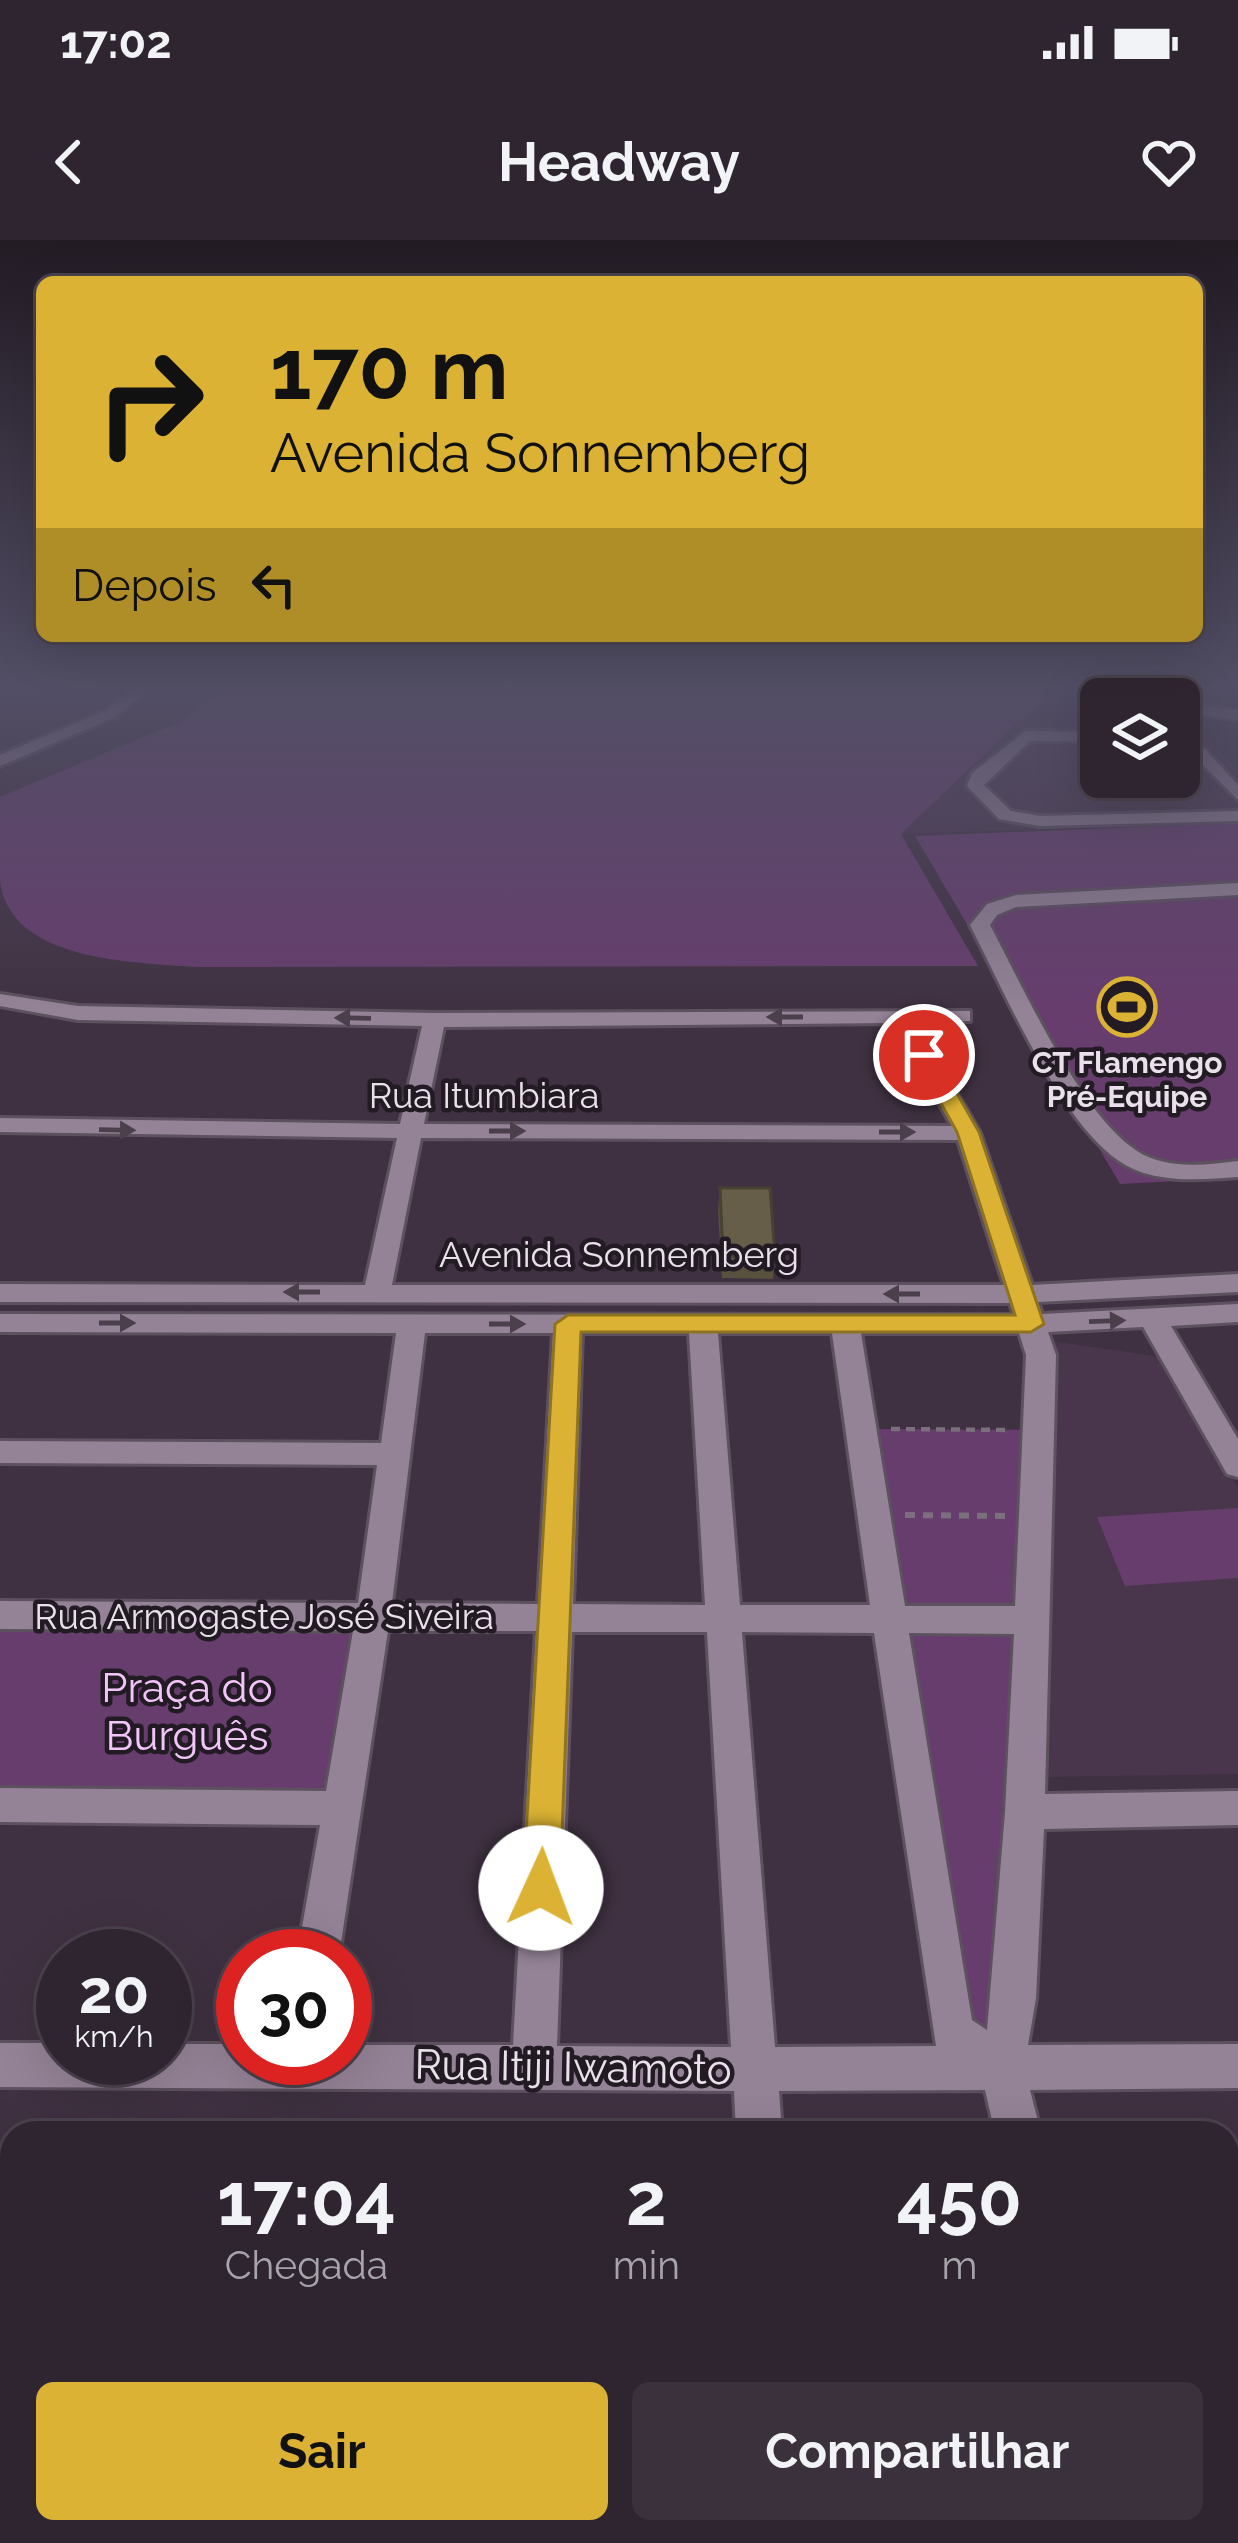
<!DOCTYPE html>
<html lang="pt">
<meta charset="utf-8">
<style>
:root{--surface:#2f2531;--page:#3b313d;--text:#f1f3f6;--muted:#a7a5ab;--line:#4a424d;--accent:#dbb233}
body{margin:0;font-family:Raleway,sans-serif;background:var(--page);color:var(--text);height:100vh;display:flex;flex-direction:column;font-size:45px;white-space:nowrap}
*{box-sizing:border-box;margin:0}
p{font-size:39px;color:var(--muted)}
.icon{flex:none;width:66px;height:66px;fill:none;stroke:currentColor;stroke-width:2;stroke-linecap:round;stroke-linejoin:round}
.map{position:relative;flex:1;overflow:hidden}
.details{position:absolute;left:0px;top:1881px;width:1239px;height:423px;display:flex;flex-direction:column;background:var(--surface);border-radius:36px 36px 0 0;box-shadow:0 12px 48px #0002,0 0 0 3px var(--line)}
.details>*{flex:none}
.hud{position:absolute;left:36px;top:36px;width:1167px;height:366px;border-radius:18px;box-shadow:0 12px 48px #0002,0 0 0 3px var(--line);background:#dbb233;color:#111;overflow:hidden}
.controls{position:absolute;left:1080px;top:438px;display:grid;gap:24px}
.controls a{display:grid;place-items:center;width:120px;height:120px;border-radius:18px;background:var(--surface);box-shadow:0 12px 48px #0002,0 0 0 3px var(--line);font-size:60px}
.speed{position:absolute;left:36px;top:1689px;display:flex;gap:24px;font-size:60px;font-weight:700;text-align:center}
.speed>*{display:grid;place-content:center;width:156px;height:156px;border-radius:50%;background:var(--surface);box-shadow:0 12px 48px #0002,0 0 0 3px var(--line);line-height:1}
.speed small{font-size:30px;font-weight:400}
.speed .limit{border:18px solid #d22;background:#fff;color:#111}
.pin{position:absolute;display:grid;place-items:center;width:102px;height:102px;color:#fff;margin:-51px;border:6px solid #fff;border-radius:50%;box-shadow:0 3px 12px #0007}
.me{position:absolute;width:132px;margin:-66px;rotate:2deg;stroke-linejoin:round;filter:drop-shadow(0 0 9px #0008)}
.turn{display:flex;align-items:center;gap:42px;height:252px;padding:0 36px;font-size:54px}
.turn .icon{width:156px;height:156px;stroke-width:2.5}
.turn b{display:block;font-size:84px;line-height:102px}
.then{display:flex;align-items:center;height:114px;padding:0 36px;background:#0003;gap:24px;font-size:45px}
.eta{display:flex;justify-content:space-evenly;align-items:center;height:204px;text-align:center}
.eta b{font-size:72px;font-weight:700;line-height:84px}
.cta{display:flex;gap:24px;margin-top:auto;padding:24px 36px}
.cta a{flex:1;height:138px;border-radius:18px;background:var(--accent);color:#111;font-size:48px;font-weight:700;line-height:138px;text-align:center}
.cta a+a{background:var(--page);color:var(--text)}
.status{display:flex;justify-content:space-between;align-items:center;height:84px;padding:0 60px;background:var(--surface);direction:ltr}
.status svg{height:33px;fill:currentColor}
header{display:flex;justify-content:space-between;align-items:center;height:156px;padding:0 36px;background:var(--surface);font-size:54px;font-weight:700}
.map>svg:first-child{display:block}
.built{fill:#49364c}
.green{fill:#673d6e}
.lines{fill:none;stroke-linecap:round;stroke-linejoin:round}
.minor-casing{stroke:#5d505f;stroke-width:6}
.major-casing{stroke:#5d505f;stroke-width:6}
.path-far1{stroke:#7b6f7d;stroke-width:4.5;stroke-dasharray:9 6;stroke-linecap:butt}
.path{stroke:#7b6f7d;stroke-width:6;stroke-dasharray:10 8;stroke-linecap:butt}
.minor{fill:#948396;fill-rule:evenodd}
.major{fill:#c68bd0;fill-rule:evenodd}
.wall{fill:#58513e}
.building{fill:#665e48;stroke:#474232;stroke-width:3}
.oneway{fill:#4a3f4b}
.route{fill:#dbb233;stroke:#8e7421;stroke-width:3}
.labels{text-anchor:middle;dominant-baseline:central;stroke-width:9;stroke-linejoin:round;paint-order:stroke}
.far-poi-label{font-size:30px;font-weight:bold;fill:#e9e0eb;stroke:#221b23}
.street-label{font-size:36px;fill:#e9e0eb;stroke:#221b23}
.near-park-label{font-size:42px;fill:#f2c5f9;stroke:#221b23}
.near-street-label{font-size:42px;fill:#e9e0eb;stroke:#221b23}
</style>
<div class="status"><b>17:02</b><svg viewBox="0 0 49 12"><path d="M0 12V9h3v3zM5 12V6h3v6zM10 12V3h3v9zM15 12V0h3v12zM26 1h20v11H26zM47 4h2v5h-2z"/></svg></div>
<header><svg class="icon" aria-label="back" viewBox="0 0 24 24"><path d="M15 5l-7 7 7 7"/></svg>Headway<svg class="icon" aria-label="heart" viewBox="0 0 24 24"><path d="M12 20l-8-8c-3-5 5-10 8-4 3-6 11-1 8 4z"/></svg></header>
<div class="map">
<svg width="1238" height="2303" viewBox="0 0 1238 2303">
<rect width="100%" height="100%" fill="#3f3141"/>
<g class="built">
<polygon points="1018,482 1101,490 1101,537 1179,537 1179,497 1208,500 1238,529 1238,583 901,594"/>
<polygon points="1044,1100 1162,1117 1238,1248 1238,1534 1042,1537"/>
</g>
<g class="green">
<path d="M228 449H1060L1018 482 901 594 978 726 195 727C134 722 10 722 0 641 0 614 0 584 0 557L177 483Z"/>
<polygon points="1238,583 1238,938 1120,944 915,596"/>
<polygon points="860,1189 1041,1190 1002,1828 952,1792"/>
<polygon points="1238,1268 1238,1338 1125,1346 1097,1277"/>
<polygon points="0,1375 373,1377 340,1568 0,1565"/>
</g>
<g class="lines">
<defs>
<g id="minor">
<polygon points="132,449 148,449 115,477 0,526 0,515 105,471"/>
<polygon points="1097,453 1116,456 1119,459 1092,460 1090,457"/>
<polygon points="1179,462 1238,470 1238,480 1179,472"/>
<polygon points="1026,491 1101,492 1101,502 1030,501 984,545 1011,571 1040,576 1238,571 1238,581 1040,586 999,579 967,546 972,533"/>
<polygon points="1179,499 1206,510 1238,545 1238,560 1194,516 1179,510"/>
<path d="M1238 643V655L1016 667 997 675 990 685C1023 747 1080 874 1137 911 1166 930 1206 925 1238 921V937C1200 940 1152 944 1119 921 1060 882 1003 749 970 685L987 664 1016 655Z"/>
<path d="M0 754 78 766 434 773 970 771V781L916 783 980 893 1032 1045 1238 1034V1052L1038 1062 1042 1074 1238 1064V1082L1171 1086 1238 1199V1237L1227 1234 1143 1087 1048 1092 1056 1115 1045 1554 1238 1551V1585L1044 1589 1036 1758 1028 1805 1238 1804V1848L1030 1850 1041 1893H995L985 1850 779 1851 782 1893H736L734 1851 0 1847V1803H63V1818H165V1804H243V1818H345V1805H513L536 1391H388L339 1716H297L320 1585 0 1582V1548L326 1551 353 1391 0 1389V1361L358 1363 377 1225 0 1223V1201L381 1203 396 1093 0 1092V1074L1014 1075 1010 1063 0 1062V1044L365 1045 397 898 0 892V878L400 884 422 786 78 780 0 766ZM894 783 952 886 424 884 444 787ZM421 898 958 900 1004 1045H392ZM425 1093H553L538 1364 392 1363ZM582 1093H689L705 1365 573 1364ZM718 1093H832L870 1365H740ZM861 1093H1019L1026 1115 1015 1366H905ZM572 1392H707L731 1807 557 1806ZM742 1392 874 1393 936 1806 775 1807ZM909 1393 1014 1394 1005 1572 987 1790 972 1780Z"/>
<polygon points="1227,2189 1238,2190 1238,2244 1227,2243"/>
<polygon points="1089,2292 1143,2292 1146,2303 1092,2303"/>
</g>
<g id="major">
<rect x="0" y="2073" width="12" height="50"/>
<rect x="0" y="2140" width="12" height="52"/>
<polygon points="536,2292 590,2292 592,2303 538,2303"/>
<polygon points="611,2292 665,2292 667,2303 613,2303"/>
</g>
</defs>
<use href="#minor" class="minor-casing"/>
<use href="#major" class="major-casing"/>
<polyline class="path-far1" points="891,1189 1011,1190"/>
<polyline class="path" points="905,1275 1008,1276"/>
<use href="#minor" class="minor"/>
<use href="#major" class="major"/>
</g>
<polygon class="wall" points="720,948 775,1016 773,1039 722,1038 718,970"/>
<polygon class="building" points="720,948 770,948 775,1016 723,1016"/>
<defs><path id="oneway-solid" d="M-6-.8H1V-3.2L6.5 0L1 3.2V.8H-6Z" transform="scale(3)"/></defs>
<g class="oneway">
<use href="#oneway-solid" transform="translate(785 777) rotate(180)"/>
<use href="#oneway-solid" transform="translate(353 778) rotate(-179)"/>
<use href="#oneway-solid" transform="translate(117 890) rotate(1)"/>
<use href="#oneway-solid" transform="translate(507 891)"/>
<use href="#oneway-solid" transform="translate(897 892)"/>
<use href="#oneway-solid" transform="translate(302 1052) rotate(180)"/>
<use href="#oneway-solid" transform="translate(902 1054) rotate(-180)"/>
<use href="#oneway-solid" transform="translate(1107 1081) rotate(-2)"/>
<use href="#oneway-solid" transform="translate(117 1083)"/>
<use href="#oneway-solid" transform="translate(507 1084)"/>
</g>
<linearGradient id="sky" x2="0" y2="1"><stop stop-color="#231b24"/><stop offset="0.58" stop-color="#524e65"/><stop offset="1" stop-color="#524e65" stop-opacity="0"/></linearGradient>
<rect width="1238" height="772" fill="url(#sky)"/>
<polygon class="route" points="924,809 935,815 979,892 1044,1084 1031,1092 581,1092 560,1648 554,1660 541,1665 528,1660 523,1648 555,1084 568,1075 1015,1075 957,892 914,815"/>
<defs>
<symbol id="stadium-ring" viewBox="-11 -11 22 22"><circle r="9.5" fill="#221b23" stroke="#dbb233" stroke-width="1.5"/><path d="M0-5a6.5 5 0 1 0 0 10a6.5 5 0 1 0 0-10ZM-3.5-1.8h7v3.6h-7Z" fill="#dbb233"/></symbol>
</defs>
<g fill-rule="evenodd">
<use href="#stadium-ring" x="1094" y="734" width="66" height="66"/>
</g>
<g class="labels">
<g class="far-poi-label">
<text x="1127" y="822">CT Flamengo<tspan x="1127" dy="34">Pré-Equipe</tspan></text>
</g>
<g class="street-label">
<text x="484" y="855">Rua Itumbiara</text>
<text x="619" y="1014">Avenida Sonnemberg</text>
<text x="264" y="1376">Rua Armogaste José Siveira</text>
</g>
<g class="near-park-label">
<text x="187" y="1447">Praça do<tspan x="187" dy="48">Burguês</tspan></text>
</g>
<g class="near-street-label">
<text transform="translate(573 1827) rotate(1)">Rua Itiji Iwamoto</text>
</g>
</g>
</svg>
<div class="controls">
<a><svg class="icon" aria-label="layers" viewBox="0 0 24 24"><path d="M12 4l9 5-9 5-9-5zM3 14l9 5 9-5"/></svg></a>
</div>
<div class="speed"><div>20<small>km/h</small></div><div class="limit">30</div></div>
<div class="pin" style="left:924px;top:815px;background:#d93025"><svg class="icon" aria-label="arrive" viewBox="0 0 24 24"><path d="M6 21V4h12l-3 4 3 4H6"/></svg></div>
<svg class="me" style="left:541px;top:1648px" viewBox="-20 -20 40 40"><circle r="19" fill="#fff"/><path d="M0-13L10 11 0 6-10 11z" fill="#dbb233"/></svg>
<div class="hud">
<div class="turn"><svg class="icon" aria-label="right" viewBox="0 0 24 24"><path d="M7 20v-9h11M14 6l5 5-5 5"/></svg><div><b>170 m</b>Avenida Sonnemberg</div></div>
<div class="then">Depois<svg class="icon" aria-label="left" viewBox="0 0 24 24"><path d="M17 20v-9H6M10 6l-5 5 5 5"/></svg></div>
</div>
<section class="details">
<div class="eta">
<div><b>17:04</b><p>Chegada</p></div>
<div><b>2</b><p>min</p></div>
<div><b>450</b><p>m</p></div>
</div>
<div class="cta"><a>Sair</a><a>Compartilhar</a></div>
</section>
</div>
